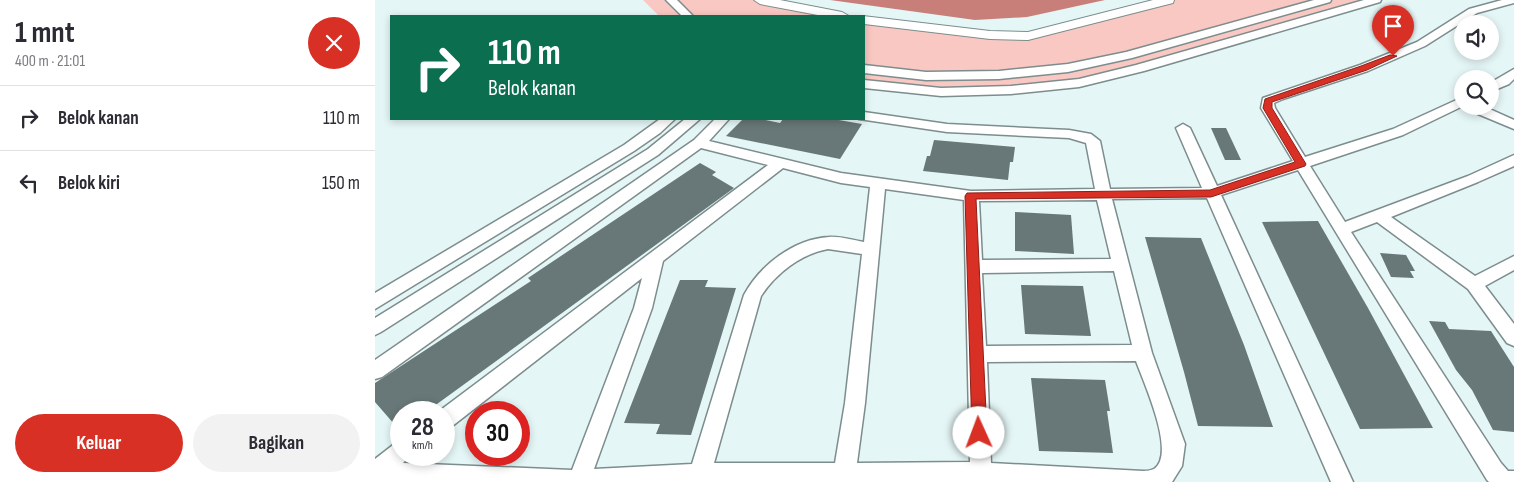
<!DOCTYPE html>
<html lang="id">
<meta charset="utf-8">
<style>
:root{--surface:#fff;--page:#f2f2f3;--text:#2b2b33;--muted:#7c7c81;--line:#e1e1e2;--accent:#d93025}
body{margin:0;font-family:"Sofia Sans Condensed",sans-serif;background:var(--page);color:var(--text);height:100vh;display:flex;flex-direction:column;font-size:19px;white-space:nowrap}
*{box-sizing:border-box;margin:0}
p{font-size:16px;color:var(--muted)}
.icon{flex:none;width:28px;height:28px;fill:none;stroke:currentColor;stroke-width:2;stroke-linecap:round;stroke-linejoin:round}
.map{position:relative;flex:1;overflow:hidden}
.side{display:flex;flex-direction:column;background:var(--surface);width:375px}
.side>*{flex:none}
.hud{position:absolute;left:15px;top:15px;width:475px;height:105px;border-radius:0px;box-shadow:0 2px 8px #0003;background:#0b6e4f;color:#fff;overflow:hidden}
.controls{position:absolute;left:1079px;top:15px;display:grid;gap:10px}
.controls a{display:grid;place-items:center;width:45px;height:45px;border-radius:50%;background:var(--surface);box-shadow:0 2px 8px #0003;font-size:25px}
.speed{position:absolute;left:15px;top:401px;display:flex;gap:10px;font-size:25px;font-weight:700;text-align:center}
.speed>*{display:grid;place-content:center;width:65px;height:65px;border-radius:50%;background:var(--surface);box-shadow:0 2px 8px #0003;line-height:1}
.speed small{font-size:12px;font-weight:400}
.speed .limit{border:8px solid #d22;background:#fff;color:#111}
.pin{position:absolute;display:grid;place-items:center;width:42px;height:42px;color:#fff;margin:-51px -21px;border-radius:50% 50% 50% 0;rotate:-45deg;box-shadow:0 0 5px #0007}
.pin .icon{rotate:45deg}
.me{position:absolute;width:55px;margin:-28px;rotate:358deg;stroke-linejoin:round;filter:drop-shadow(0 0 4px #0008)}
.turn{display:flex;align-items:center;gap:18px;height:105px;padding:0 15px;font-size:22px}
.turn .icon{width:65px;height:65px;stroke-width:2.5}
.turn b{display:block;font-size:35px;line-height:42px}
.round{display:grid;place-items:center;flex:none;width:52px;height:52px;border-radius:26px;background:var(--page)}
.overview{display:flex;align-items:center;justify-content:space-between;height:85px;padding:0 15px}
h1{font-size:30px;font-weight:700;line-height:38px}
.action{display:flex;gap:10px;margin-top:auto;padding:10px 15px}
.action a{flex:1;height:58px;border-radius:30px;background:var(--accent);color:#fff;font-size:20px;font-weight:700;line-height:58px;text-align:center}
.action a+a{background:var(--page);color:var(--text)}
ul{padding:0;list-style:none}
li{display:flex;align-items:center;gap:15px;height:65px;padding:0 15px;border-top:1px solid var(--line)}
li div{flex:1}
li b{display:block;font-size:19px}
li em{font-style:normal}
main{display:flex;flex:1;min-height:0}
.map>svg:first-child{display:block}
.green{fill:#f9c8c3}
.water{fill:#c87f79}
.building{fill:#687777}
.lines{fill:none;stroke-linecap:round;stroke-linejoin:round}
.minor-casing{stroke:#7d8d8d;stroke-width:3}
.tertiary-casing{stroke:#7d8d8d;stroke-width:2}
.minor{fill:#fff;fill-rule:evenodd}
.tertiary{fill:#fff;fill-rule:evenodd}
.route{fill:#d93025;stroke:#8d1f18}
</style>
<main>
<section class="side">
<div class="overview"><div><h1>1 mnt</h1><p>400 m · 21:01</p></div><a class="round" style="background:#d93025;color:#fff"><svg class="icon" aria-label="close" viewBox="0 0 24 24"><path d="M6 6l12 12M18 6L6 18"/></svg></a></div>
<ul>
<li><svg class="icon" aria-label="right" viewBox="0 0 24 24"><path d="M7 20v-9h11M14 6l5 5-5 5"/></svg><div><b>Belok kanan</b></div><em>110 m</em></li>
<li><svg class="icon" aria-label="left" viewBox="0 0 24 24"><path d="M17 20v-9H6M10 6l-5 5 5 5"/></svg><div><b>Belok kiri</b></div><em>150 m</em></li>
</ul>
<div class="action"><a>Keluar</a><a>Bagikan</a></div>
</section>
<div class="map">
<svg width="1139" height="482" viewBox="0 0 1139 482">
<rect width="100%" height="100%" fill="#e5f6f6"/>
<g class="green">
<polygon points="268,0 385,0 467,16 284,16"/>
<polygon points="793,0 1001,0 704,83 566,92 489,84 489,19 653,36"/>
</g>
<polygon class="water" points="455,0 730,0 652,17 600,20"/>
<g class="building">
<polygon points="368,119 386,119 405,123 408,119 458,119 487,124 465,159 351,136"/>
<polygon points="836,128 851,128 866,160 850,160"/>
<polygon points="559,140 640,147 638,162 635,162 633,180 548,171 552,156 555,156"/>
<polygon points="325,163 341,172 337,175 359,188 51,412 26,412 26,432 0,402 0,383 156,281 153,278"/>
<polygon points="640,212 696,215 699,254 640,251"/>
<polygon points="943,221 993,308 1058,428 985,429 887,222"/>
<polygon points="770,237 826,238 869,345 898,427 823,426 809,372"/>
<polygon points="1005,253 1031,255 1040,271 1035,271 1039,278 1016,277"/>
<polygon points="305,280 333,280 330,287 361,288 316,435 281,434 285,424 249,423"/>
<polygon points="646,285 708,286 716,336 650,334"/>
<polygon points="1054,321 1070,322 1074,329 1116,331 1139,367 1139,432 1118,430 1097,390 1081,370"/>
<polygon points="656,378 730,380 735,411 732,411 738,453 664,451"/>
</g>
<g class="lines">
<defs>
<g id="minor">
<polygon points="291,0 302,0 318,16 307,16"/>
<polygon points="939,0 956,0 955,2 757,58 693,72 624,79 551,80 489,73 489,65 551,72 624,71 693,64 751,52"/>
<polygon points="989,0 1006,0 1005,2 769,71 704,87 636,94 566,96 489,88 489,80 566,88 636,86 704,79 761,65"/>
<path d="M1127 0H1139V3L1102 13 1050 46 993 71 908 99 899 103 900 108 930 157 1018 129 1088 97V106L1028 135 935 166 970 222 1093 176 1139 155V166L1103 182 1016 217 1100 276 1139 256V270L1110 286 1139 324V346L1132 343 1093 289 1002 222 976 232 1126 463 1133 471H1139V482H1114L1112 480 923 170 846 195 978 482H956L832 198 737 199 777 353 810 444 807 466 797 482H0V459L18 445 26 442V455H35L28 463 197 470 259 308 267 278 76 427 69 429V412H63L393 165 326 148 7 377 0 379V360L319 140 340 119H354L334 141 466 173 596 191 720 189 711 143 694 138 572 132 484 119H489V112L572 124 694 130 716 134 725 141 735 189 827 188 801 128 808 124 815 128 842 186 918 161 886 108 888 98 985 65 1042 42 1094 9ZM408 168 466 183 495 187 489 242C477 240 465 236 454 237 419 239 385 265 369 295L317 464 219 469 277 308 288 261ZM510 189 589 200 595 462 482 463 490 403ZM722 200 736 259 607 260 604 201ZM453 249 487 254 470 403 460 463H339L386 296C401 273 426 254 453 249ZM739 271 757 345 611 346 607 273ZM761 361C768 381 802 454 779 469 777 470 771 471 768 471L616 463 612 362Z"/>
<polygon points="1139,69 1139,79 1134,84 1115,92 1115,83"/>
<polygon points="1090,106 1108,106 1139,120 1139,129 1091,109"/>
<polygon points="285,119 300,119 285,133 259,151 0,309 0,293 249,145"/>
<polygon points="310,119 325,119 283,155 6,332 0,335 0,318 273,149"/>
</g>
<g id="tertiary">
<polygon points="379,0 405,0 467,12 474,16 448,16 385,4"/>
<polygon points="778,0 799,0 798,3 653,40 615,39 489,24 488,16 615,31 653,32"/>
</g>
</defs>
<use href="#minor" class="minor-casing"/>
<use href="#tertiary" class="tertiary-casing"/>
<use href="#minor" class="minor"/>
<use href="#tertiary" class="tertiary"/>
</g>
<polygon class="route" points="1015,55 1022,56 992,70 897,102 897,108 931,164 930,166 836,197 601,199 612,433 609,438 604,440 599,438 597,433 590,196 592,193 835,190 920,162 888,108 890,99 986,66"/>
</svg>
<div class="controls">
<a><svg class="icon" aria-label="sound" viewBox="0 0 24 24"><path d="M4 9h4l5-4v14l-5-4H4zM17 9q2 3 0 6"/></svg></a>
<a><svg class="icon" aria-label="search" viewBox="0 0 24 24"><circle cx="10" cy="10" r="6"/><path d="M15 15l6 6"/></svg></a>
</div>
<div class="speed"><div>28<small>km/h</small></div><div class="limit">30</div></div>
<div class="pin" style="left:1018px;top:56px;background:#d93025"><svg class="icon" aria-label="arrive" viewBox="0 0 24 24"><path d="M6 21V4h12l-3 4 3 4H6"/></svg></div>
<svg class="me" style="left:604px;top:433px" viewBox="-20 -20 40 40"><circle r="19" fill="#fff"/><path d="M0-13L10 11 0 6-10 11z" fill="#d93025"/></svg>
<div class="hud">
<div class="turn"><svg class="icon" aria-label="right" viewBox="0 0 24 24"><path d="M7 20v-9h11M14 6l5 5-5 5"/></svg><div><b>110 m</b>Belok kanan</div></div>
</div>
</div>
</main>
